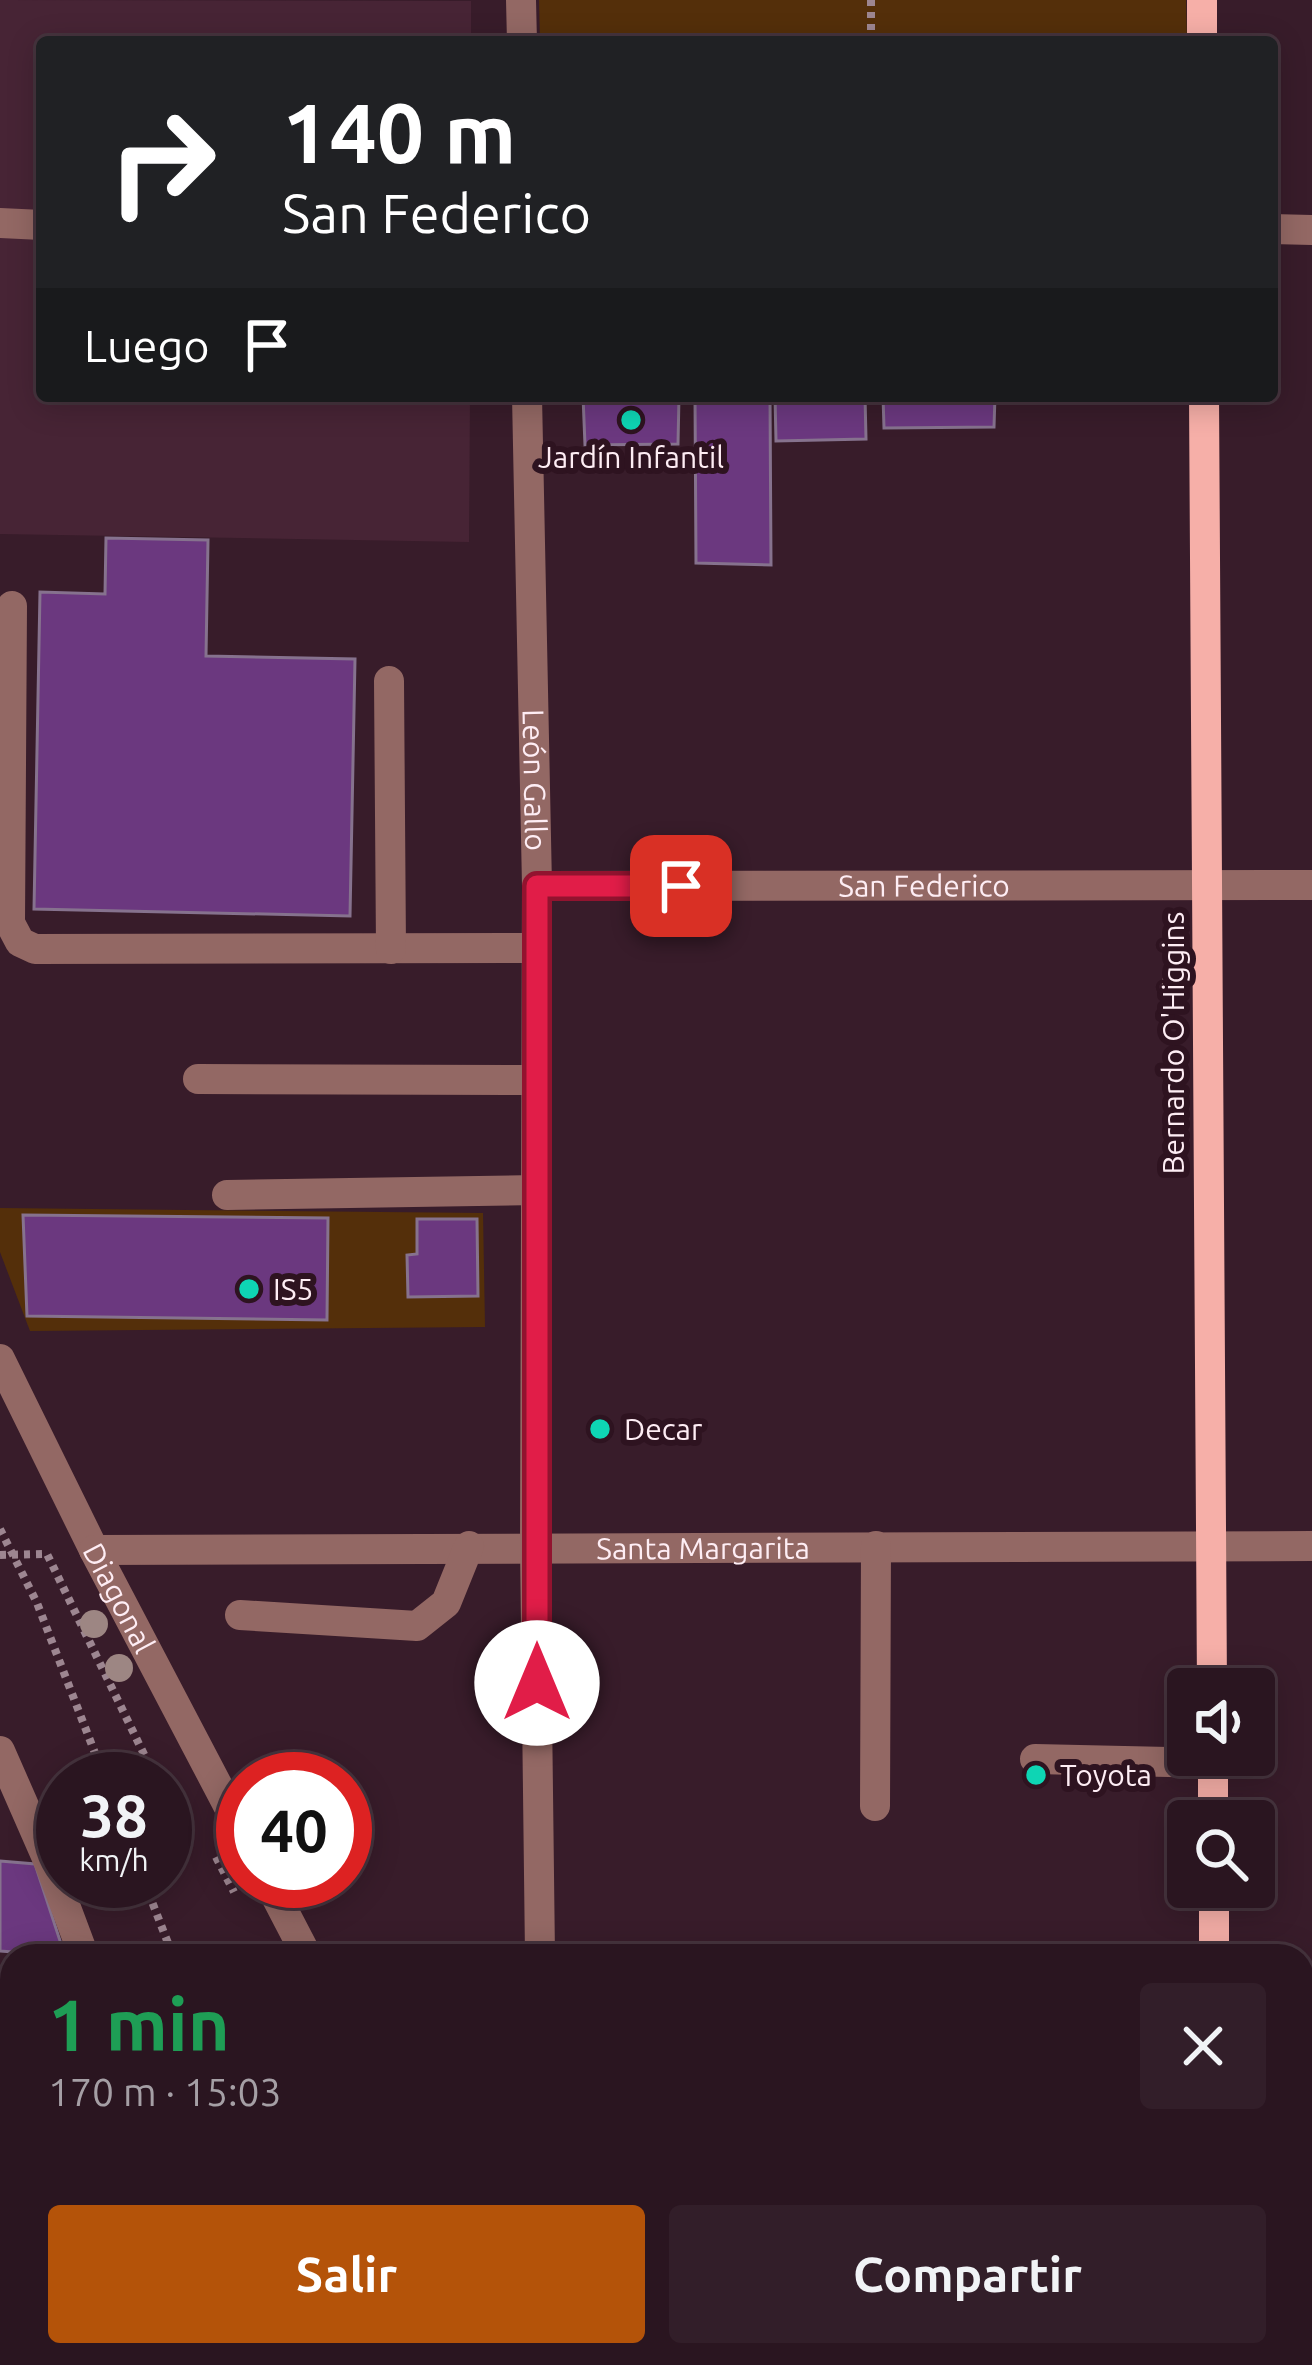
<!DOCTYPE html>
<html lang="es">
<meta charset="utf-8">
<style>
:root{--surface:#2a1520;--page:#321e29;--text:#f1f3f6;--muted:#a59fa5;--line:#46343e;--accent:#b45309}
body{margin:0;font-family:Ubuntu,sans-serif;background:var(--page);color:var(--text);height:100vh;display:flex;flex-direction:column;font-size:45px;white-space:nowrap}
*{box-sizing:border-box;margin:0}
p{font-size:39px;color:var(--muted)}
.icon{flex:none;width:66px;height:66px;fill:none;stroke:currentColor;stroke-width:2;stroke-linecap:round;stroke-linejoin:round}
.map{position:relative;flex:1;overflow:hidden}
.details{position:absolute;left:0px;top:1944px;width:1314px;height:423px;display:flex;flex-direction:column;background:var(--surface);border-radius:36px 36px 0 0;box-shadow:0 6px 30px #0003,0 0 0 3px var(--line)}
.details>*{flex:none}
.hud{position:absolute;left:36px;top:36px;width:1242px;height:366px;border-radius:12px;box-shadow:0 6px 30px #0003,0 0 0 3px var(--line);background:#202124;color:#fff;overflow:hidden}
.controls{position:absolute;left:1167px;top:1668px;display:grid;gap:24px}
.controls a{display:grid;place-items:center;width:108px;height:108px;border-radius:12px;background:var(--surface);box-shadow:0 6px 30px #0003,0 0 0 3px var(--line);font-size:60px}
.speed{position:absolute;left:36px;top:1752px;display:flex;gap:24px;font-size:60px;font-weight:700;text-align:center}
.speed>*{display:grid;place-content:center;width:156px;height:156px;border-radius:50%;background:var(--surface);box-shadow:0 6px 30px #0003,0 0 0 3px var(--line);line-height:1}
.speed small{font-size:30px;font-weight:400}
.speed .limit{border:18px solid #d22;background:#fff;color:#111}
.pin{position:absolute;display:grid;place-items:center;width:102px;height:102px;color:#fff;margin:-51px;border-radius:24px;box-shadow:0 6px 18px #0006}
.me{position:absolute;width:132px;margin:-66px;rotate:0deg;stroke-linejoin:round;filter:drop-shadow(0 0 9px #0008)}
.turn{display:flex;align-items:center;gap:42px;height:252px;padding:0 48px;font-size:54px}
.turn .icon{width:156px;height:156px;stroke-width:2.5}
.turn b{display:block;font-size:84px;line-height:102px}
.then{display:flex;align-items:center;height:114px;padding:0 48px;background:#0003;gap:24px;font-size:45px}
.round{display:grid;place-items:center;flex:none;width:126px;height:126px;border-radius:12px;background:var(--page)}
.headline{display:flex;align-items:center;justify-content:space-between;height:204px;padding:0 48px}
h1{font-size:72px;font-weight:600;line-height:90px;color:#1e9e55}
.primary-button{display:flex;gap:24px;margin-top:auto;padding:24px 48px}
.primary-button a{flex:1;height:138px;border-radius:12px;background:var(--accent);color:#fff;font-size:48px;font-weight:600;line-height:138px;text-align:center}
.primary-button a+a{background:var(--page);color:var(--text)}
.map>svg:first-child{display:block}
.built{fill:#472435}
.green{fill:#542f0a}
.building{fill:#6b387f;stroke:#86728e;stroke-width:3}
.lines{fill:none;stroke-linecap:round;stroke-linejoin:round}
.path{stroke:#9d8691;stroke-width:8;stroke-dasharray:6 6;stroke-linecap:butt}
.minor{stroke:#936864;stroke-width:30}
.major{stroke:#f6afa8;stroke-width:30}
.tree{fill:#9d8683}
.route-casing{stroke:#92132f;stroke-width:30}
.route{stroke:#e11d48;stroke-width:21}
.poi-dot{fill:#0ed5b4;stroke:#2e1320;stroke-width:4.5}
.labels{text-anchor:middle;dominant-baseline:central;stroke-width:12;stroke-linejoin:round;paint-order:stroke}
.poi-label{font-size:30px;fill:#feedf4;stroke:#2e1320;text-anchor:start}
.street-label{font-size:30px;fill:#feedf4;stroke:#2e1320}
</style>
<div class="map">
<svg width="1312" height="2365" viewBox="0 0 1312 2365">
<rect width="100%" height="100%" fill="#381c2a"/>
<polygon class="built" points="0,0 471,1 471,42 42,42 42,396 470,396 469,542 0,534"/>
<g class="green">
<polygon points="539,0 1186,0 1187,42 540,42"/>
<polygon points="0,1208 483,1213 485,1327 30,1331 0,1252"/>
</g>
<g class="building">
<polygon points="583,396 679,396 678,444 585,445"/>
<polygon points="695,396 770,396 771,565 696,563"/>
<polygon points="775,396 865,396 866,439 776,441"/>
<polygon points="883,396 995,396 994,427 884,428"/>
<polygon points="106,538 208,540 206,656 355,659 350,916 34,909 40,592 105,594"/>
<polygon points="23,1215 328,1218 327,1320 27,1316"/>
<polygon points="417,1219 477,1219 478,1296 408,1297 407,1255 417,1254"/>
<polygon points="0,1861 35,1864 65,1956 0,1951"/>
<polygon points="0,2030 12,2031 12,2178 0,2170"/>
<rect x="931" y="2355" width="213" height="10"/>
<polygon points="635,2356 635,2365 585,2365 585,2357"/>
</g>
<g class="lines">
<g class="path">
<polyline points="871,42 871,0"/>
<polyline points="0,1529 37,1603 105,1779"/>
<polyline points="0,1555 47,1554 156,1779"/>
<polyline points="165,1796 186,1789"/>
<polyline points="216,1857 234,1892"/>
<polyline points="144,1881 173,1956"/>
<polyline points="301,2355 304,2365"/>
</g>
<g class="minor">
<polyline points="521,0 522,42"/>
<polyline points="0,223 42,225"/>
<polyline points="1272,229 1312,230"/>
<path id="s1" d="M527 396 537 886 535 1546 540 1956"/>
<polyline points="12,606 10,923 20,942 35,949 536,948"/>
<polyline points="389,681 391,949"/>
<path id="s2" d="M537 886 1312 885"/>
<polyline points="198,1079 536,1080"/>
<polyline points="227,1195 536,1190"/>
<path id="s3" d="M0 1359 94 1550 243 1834"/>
<path id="s4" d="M94 1550 1312 1546"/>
<polyline points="240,1615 417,1626 446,1603 469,1546"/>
<polyline points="0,1751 50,1865 84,1956"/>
<polyline points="1035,1759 1213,1763"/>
<polyline points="875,1806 876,1546"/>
<polyline points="268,1881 307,1956"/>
<polyline points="0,1983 12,1984"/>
<polyline points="1302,2133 1312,2133"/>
<polyline points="347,2355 348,2365"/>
<polyline points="546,2355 547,2365"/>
</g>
<g class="major">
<polyline points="1202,0 1202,42"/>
<polyline points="1204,396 1212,1689"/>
<polyline points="1213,1755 1213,1821"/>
<polyline points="1214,1887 1214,1956"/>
<polyline points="0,2246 12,2254"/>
<polyline points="14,2355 28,2365"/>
<polyline points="149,2355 163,2365"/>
<polyline points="1219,2355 1219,2365"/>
</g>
</g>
<g class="tree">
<circle cx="1176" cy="983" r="14"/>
<circle cx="94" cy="1624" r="14"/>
<circle cx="119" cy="1668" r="14"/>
</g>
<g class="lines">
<defs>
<polyline id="route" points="537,1683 537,886 681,886"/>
</defs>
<use href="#route" class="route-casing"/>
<use href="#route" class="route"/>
</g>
<g class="poi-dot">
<circle cx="631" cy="420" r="12"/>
<circle cx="249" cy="1289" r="12"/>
<circle cx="600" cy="1429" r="12"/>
<circle cx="1036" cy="1775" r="12"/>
</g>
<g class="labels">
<g class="poi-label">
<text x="631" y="457" text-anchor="middle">Jardín Infantil</text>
<text x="273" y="1289">IS5</text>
<text x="624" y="1429">Decar</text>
<text x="1060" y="1775">Toyota</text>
</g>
<g class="street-label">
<text stroke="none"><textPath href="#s1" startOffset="384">León Gallo</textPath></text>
<text stroke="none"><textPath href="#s2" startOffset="387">San Federico</textPath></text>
<text transform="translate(1173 1043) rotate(-90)">Bernardo O'Higgins</text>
<text stroke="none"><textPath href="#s4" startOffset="609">Santa Margarita</textPath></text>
<text stroke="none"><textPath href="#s3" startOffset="267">Diagonal</textPath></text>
</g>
</g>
</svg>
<div class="controls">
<a><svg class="icon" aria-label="sound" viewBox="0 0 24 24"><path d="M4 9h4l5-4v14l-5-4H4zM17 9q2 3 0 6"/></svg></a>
<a><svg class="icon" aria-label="search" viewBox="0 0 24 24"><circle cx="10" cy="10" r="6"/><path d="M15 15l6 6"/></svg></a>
</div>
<div class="speed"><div>38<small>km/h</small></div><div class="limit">40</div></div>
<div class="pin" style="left:681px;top:886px;background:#d93025"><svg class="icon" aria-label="arrive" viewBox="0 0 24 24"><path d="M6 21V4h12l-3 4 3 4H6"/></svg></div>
<svg class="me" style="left:537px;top:1683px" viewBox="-20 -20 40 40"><circle r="19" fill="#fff"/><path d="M0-13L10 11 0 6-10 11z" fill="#e11d48"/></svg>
<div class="hud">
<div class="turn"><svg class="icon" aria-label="right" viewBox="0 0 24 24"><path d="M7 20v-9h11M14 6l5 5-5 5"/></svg><div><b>140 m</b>San Federico</div></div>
<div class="then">Luego<svg class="icon" aria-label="arrive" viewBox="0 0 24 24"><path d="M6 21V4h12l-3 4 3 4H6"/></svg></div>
</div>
<section class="details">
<div class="headline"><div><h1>1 min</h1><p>170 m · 15:03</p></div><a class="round"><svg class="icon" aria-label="close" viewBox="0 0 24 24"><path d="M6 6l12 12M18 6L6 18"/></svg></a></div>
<div class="primary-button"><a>Salir</a><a>Compartir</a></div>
</section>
</div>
